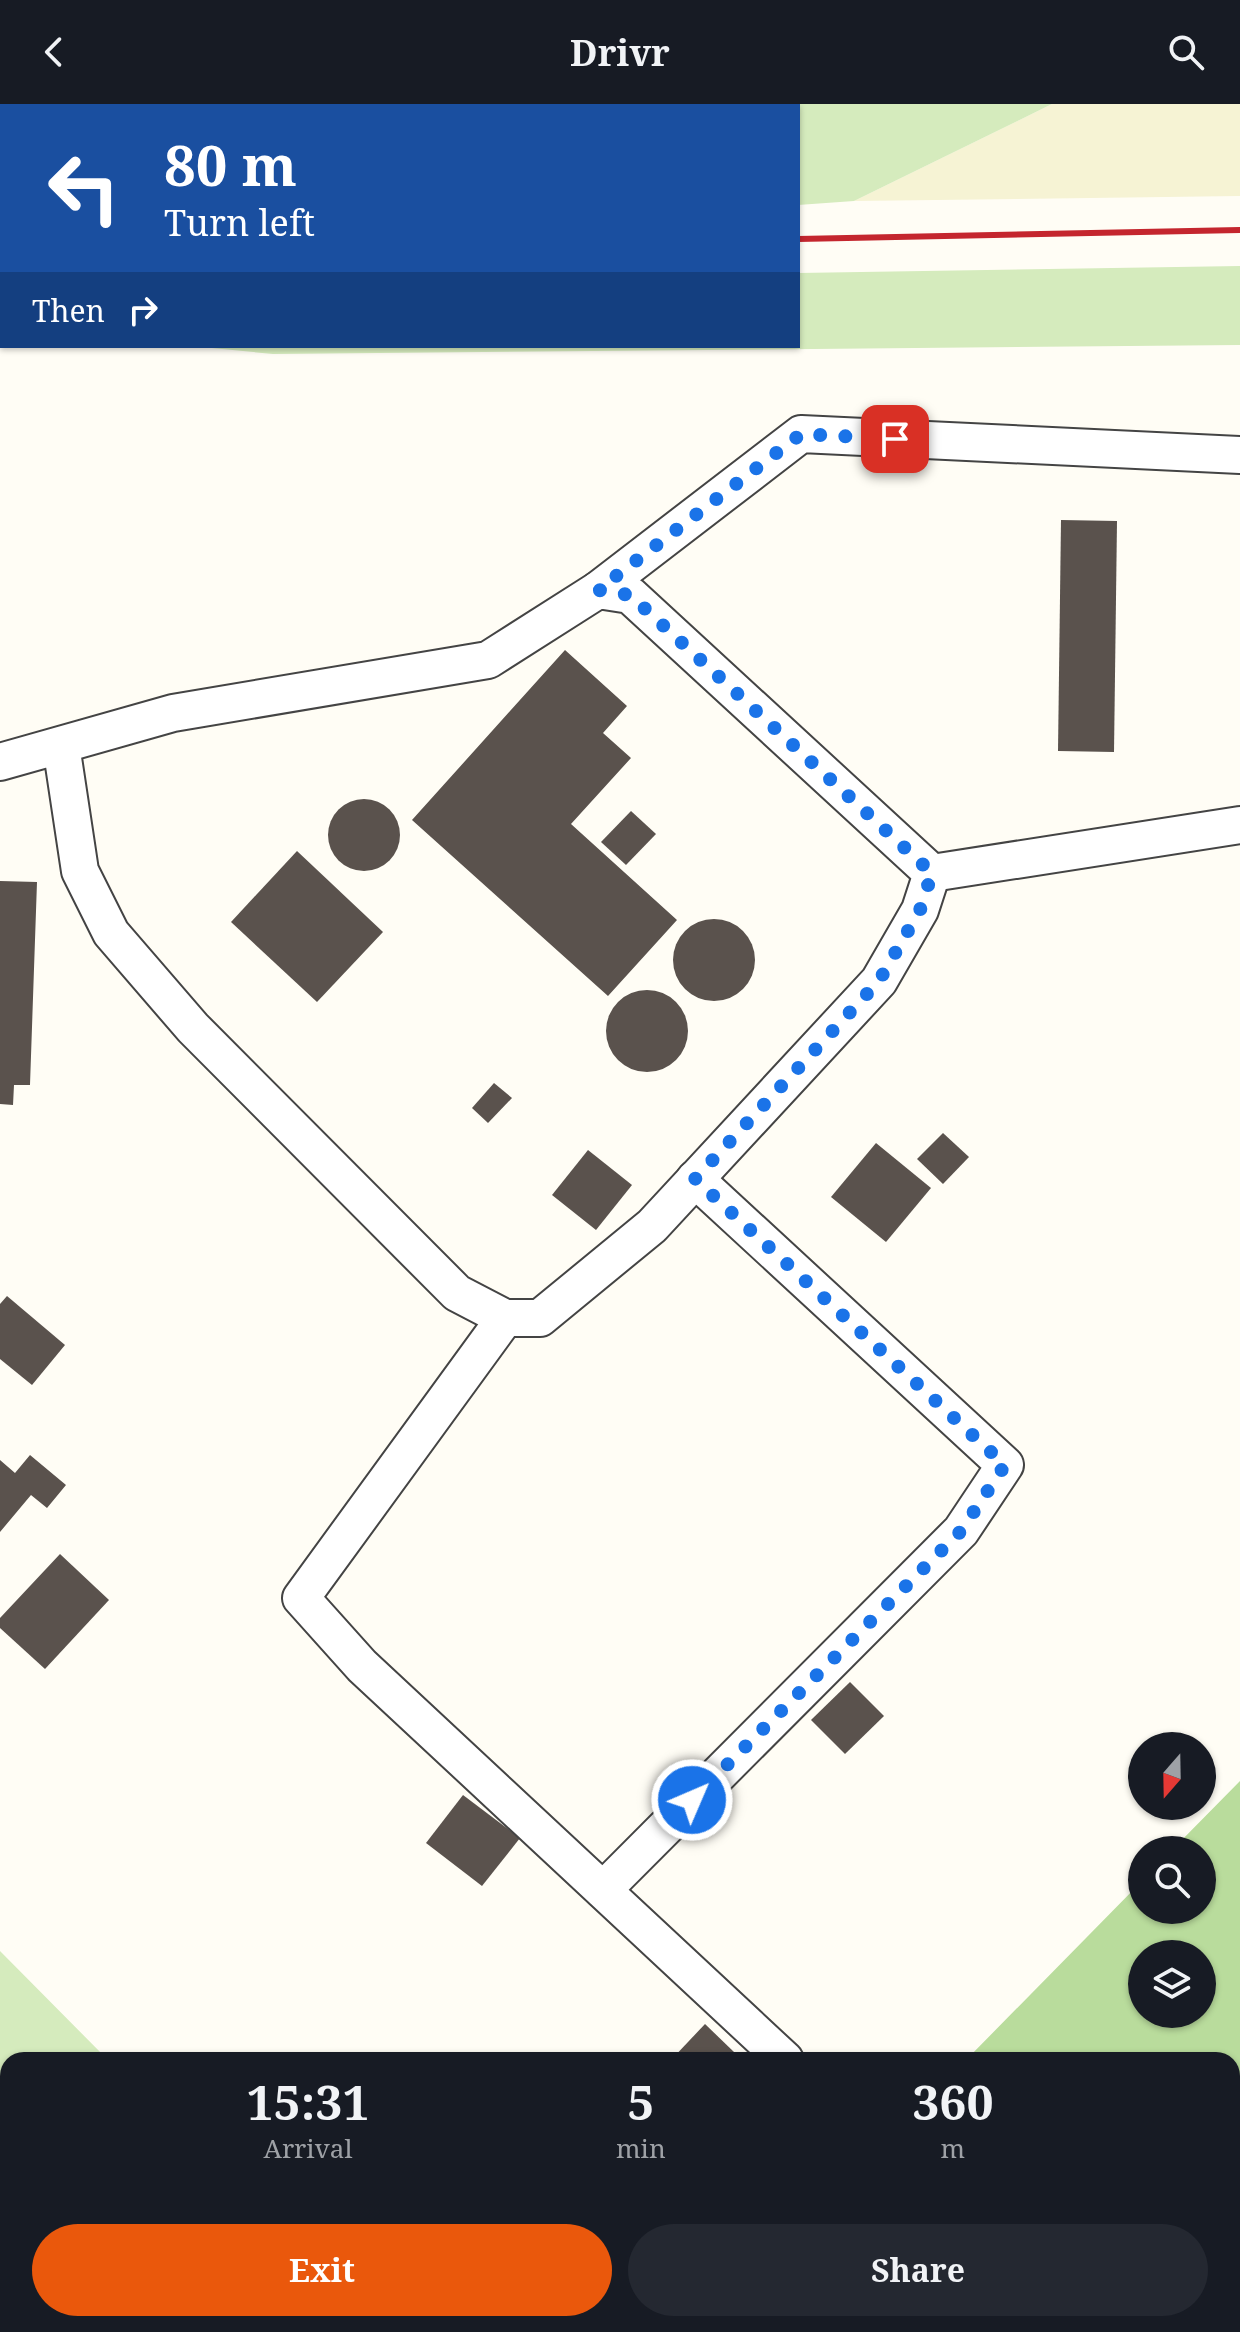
<!DOCTYPE html>
<style>
:root{--surface:#171b24;--page:#242831;--text:#f1f3f6;--muted:#9ea1a6;--accent:#ea580c}
body{margin:0;font-family:"Noto Serif",serif;background:var(--page);color:var(--text);height:100vh;display:flex;flex-direction:column;font-size:30px;white-space:nowrap}
*{box-sizing:border-box;margin:0}
p{font-size:26px;color:var(--muted)}
.icon{flex:none;width:44px;height:44px;fill:none;stroke:currentColor;stroke-width:2;stroke-linecap:round;stroke-linejoin:round}
.map{position:relative;flex:1;overflow:hidden}
.panel{position:absolute;left:0px;top:1948px;width:1240px;height:280px;display:flex;flex-direction:column;background:var(--surface);border-radius:24px 24px 0 0;box-shadow:0 2px 6px #0004}
.panel>*{flex:none}
.banner{position:absolute;left:0px;top:0px;width:800px;height:244px;box-shadow:0 2px 6px #0004;background:#1a4fa0;color:#fff;overflow:hidden}
.needle{width:52px;rotate:200deg}
.buttons{position:absolute;left:1128px;top:1628px;display:grid;gap:16px}
.buttons a{display:grid;place-items:center;width:88px;height:88px;border-radius:50%;background:var(--surface);box-shadow:0 2px 6px #0004;font-size:40px}
.pin{position:absolute;display:grid;place-items:center;width:68px;height:68px;color:#fff;margin:-34px;border-radius:16px;box-shadow:0 4px 12px #0006}
.me{position:absolute;width:88px;margin:-44px;rotate:45deg;stroke-linejoin:round;filter:drop-shadow(0 0 6px #0008)}
.turn{display:flex;align-items:center;gap:28px;height:168px;padding:0 32px;font-size:36px}
.turn .icon{width:104px;height:104px;stroke-width:2.5}
.turn b{display:block;font-size:56px;line-height:68px}
.then{display:flex;align-items:center;height:76px;padding:0 32px;background:#0003;gap:16px;font-size:30px}
.eta{display:flex;justify-content:space-evenly;align-items:center;height:136px;text-align:center}
.eta b{font-size:48px;font-weight:700;line-height:56px}
.cta{display:flex;gap:16px;margin-top:auto;padding:16px 32px}
.cta a{flex:1;height:92px;border-radius:48px;background:var(--accent);color:#fff;font-size:32px;font-weight:700;line-height:92px;text-align:center}
.cta a+a{background:var(--page);color:var(--text)}
header{display:flex;justify-content:space-between;align-items:center;height:104px;padding:0 32px;background:var(--surface);font-size:36px;font-weight:700}
.map>svg:first-child{display:block}
.farmland{fill:#f6f3d4}
.green{fill:#d5ebbd}
.forest{fill:#b9dc9c;fill-rule:evenodd}
.building{fill:#5a524d}
.lines{fill:none;stroke-linecap:round;stroke-linejoin:round}
.minor-casing{stroke:#444;stroke-width:40}
.minor{stroke:#fff;stroke-width:36}
.rail{stroke:#c4262e;stroke-width:6}
.route{stroke:#1a73e8;stroke-width:14;stroke-dasharray:0 25.2}
</style>
<header><svg class="icon" aria-label="back" viewBox="0 0 24 24"><path d="M15 5l-7 7 7 7"/></svg>Drivr<svg class="icon" aria-label="search" viewBox="0 0 24 24"><circle cx="10" cy="10" r="6"/><path d="M15 15l6 6"/></svg></header>
<div class="map">
<svg width="1240" height="2228" viewBox="0 0 1240 2228">
<rect width="100%" height="100%" fill="#fffdf5"/>
<polygon class="farmland" points="1052,0 1240,0 1240,92 854,97"/>
<g class="green">
<polygon points="76,0 1052,0 854,97 798,101 798,2"/>
<polygon points="1240,162 1240,241 273,250 191,242 798,242 798,169"/>
<polygon points="0,1847 108,1956 8,1956 8,2220 416,2220 420,2228 0,2228"/>
</g>
<path class="forest" d="M1240 1677V2204H1232V1956H966L1142 1777V1806H1202V1746H1172ZM1142 1850H1202V1910H1142Z"/>
<g class="building">
<polygon points="1061,416 1117,417 1114,648 1058,647"/>
<polygon points="565,546 627,602 603,629 631,654 571,720 677,816 608,892 412,716"/>
<circle cx="364" cy="731" r="36"/>
<polygon points="631,707 656,730 626,761 601,738"/>
<polygon points="297,747 383,828 317,898 231,818"/>
<polygon points="0,777 37,778 30,981 14,981 13,1001 0,1000"/>
<circle cx="714" cy="856" r="41"/>
<circle cx="647" cy="927" r="41"/>
<polygon points="494,979 512,994 488,1019 472,1004"/>
<polygon points="943,1029 969,1053 943,1080 917,1055"/>
<polygon points="876,1039 931,1084 886,1138 831,1093"/>
<polygon points="588,1046 632,1081 596,1126 552,1091"/>
<polygon points="7,1192 65,1241 32,1281 0,1255 0,1200"/>
<polygon points="30,1351 66,1381 47,1404 31,1391 0,1428 0,1356 15,1369"/>
<polygon points="60,1450 109,1496 45,1565 0,1524 0,1514"/>
<polygon points="850,1578 884,1612 845,1650 811,1616"/>
<polygon points="463,1691 520,1734 482,1782 426,1739"/>
<polygon points="705,1920 734,1948 726,1956 671,1956"/>
</g>
<g class="lines">
<defs>
<g id="minor">
<polyline points="598,486 801,330 1240,351"/>
<polyline points="0,658 173,609 488,556 598,486 630,491 932,769 920,806 879,877 652,1122 540,1214 505,1214 457,1189 193,924 111,829 80,767 61,641"/>
<polyline points="932,769 1240,721"/>
<polyline points="505,1214 301,1494 362,1562 785,1956"/>
<polyline points="603,1786 961,1427 1005,1361 695,1075"/>
<polyline points="0,2113 8,2118"/>
<polyline points="350,2220 404,2228"/>
</g>
</defs>
<use href="#minor" class="minor-casing"/>
<use href="#minor" class="minor"/>
<g class="rail">
<polyline points="798,135 1240,126"/>
<polyline points="0,153 2,153"/>
</g>
</g>
<g class="lines">
<polyline class="route" points="692,1696 961,1427 1005,1361 695,1075 879,877 920,806 932,769 630,491 598,486 801,330 895,335"/>
</g>
</svg>
<div class="buttons">
<a><svg class="needle" viewBox="-14 -14 28 28"><path d="M0-13l5 13h-10z" fill="#e53935"/><path d="M0 13l5-13h-10z" fill="#9ea1a6"/></svg></a>
<a><svg class="icon" aria-label="search" viewBox="0 0 24 24"><circle cx="10" cy="10" r="6"/><path d="M15 15l6 6"/></svg></a>
<a><svg class="icon" aria-label="layers" viewBox="0 0 24 24"><path d="M12 4l9 5-9 5-9-5zM3 14l9 5 9-5"/></svg></a>
</div>
<div class="pin" style="left:895px;top:335px;background:#d93025"><svg class="icon" aria-label="arrive" viewBox="0 0 24 24"><path d="M6 21V4h12l-3 4 3 4H6"/></svg></div>
<svg class="me" style="left:692px;top:1696px" viewBox="-20 -20 40 40"><circle r="17" fill="#1a73e8" stroke="#fff" stroke-width="3"/><path d="M0-11L8 9 0 5-8 9z" fill="#fff"/></svg>
<div class="banner">
<div class="turn"><svg class="icon" aria-label="left" viewBox="0 0 24 24"><path d="M17 20v-9H6M10 6l-5 5 5 5"/></svg><div><b>80 m</b>Turn left</div></div>
<div class="then">Then<svg class="icon" aria-label="right" viewBox="0 0 24 24"><path d="M7 20v-9h11M14 6l5 5-5 5"/></svg></div>
</div>
<section class="panel">
<div class="eta">
<div><b>15:31</b><p>Arrival</p></div>
<div><b>5</b><p>min</p></div>
<div><b>360</b><p>m</p></div>
</div>
<div class="cta"><a>Exit</a><a>Share</a></div>
</section>
</div>
